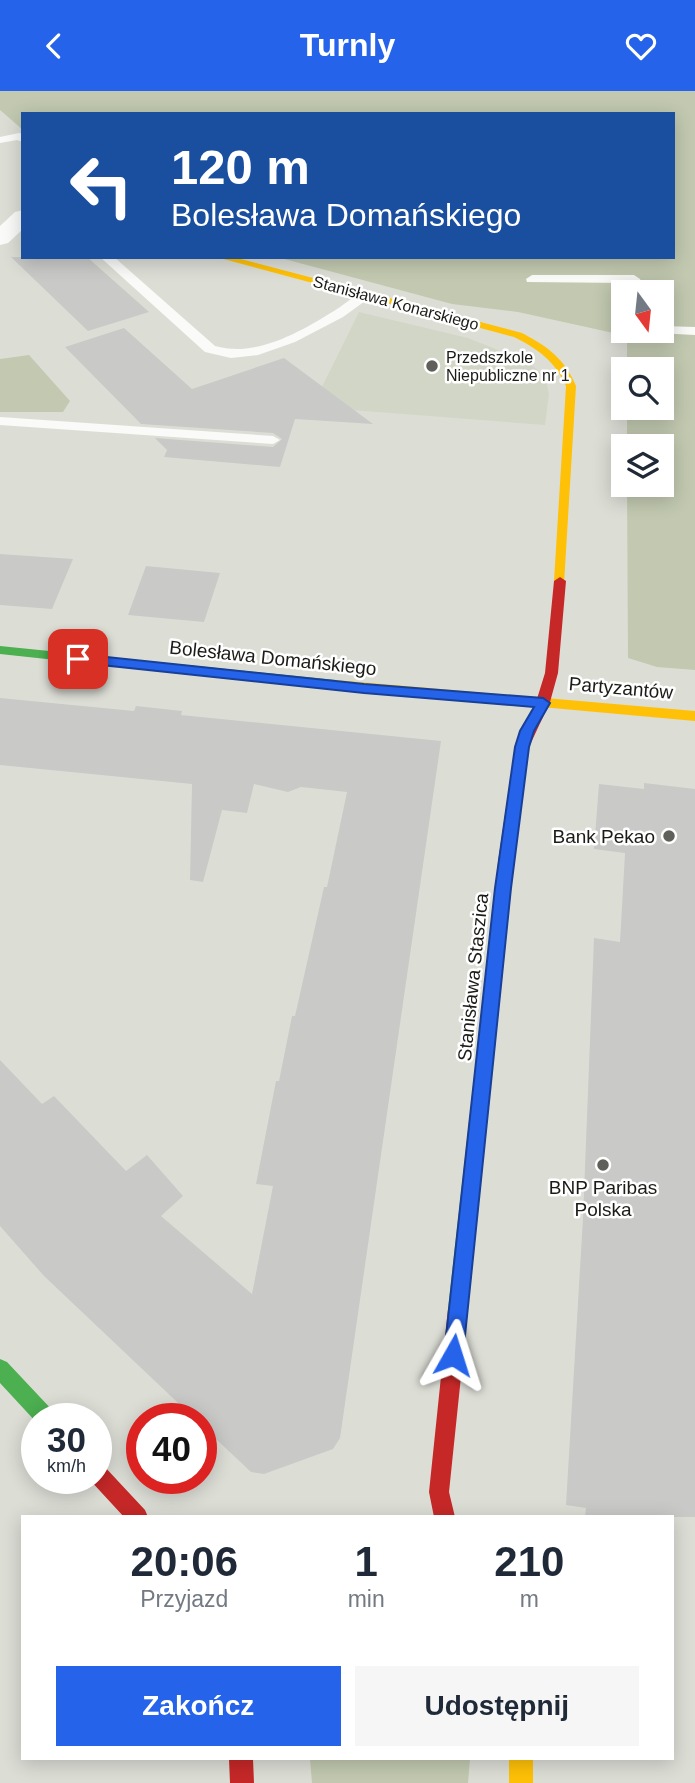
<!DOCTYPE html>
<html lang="pl">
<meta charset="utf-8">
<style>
:root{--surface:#fff;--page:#f6f6f7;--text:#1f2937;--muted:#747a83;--accent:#2563eb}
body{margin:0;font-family:Arial,sans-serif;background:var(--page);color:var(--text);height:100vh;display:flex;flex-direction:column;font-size:26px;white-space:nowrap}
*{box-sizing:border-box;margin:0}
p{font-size:23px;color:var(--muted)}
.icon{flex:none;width:38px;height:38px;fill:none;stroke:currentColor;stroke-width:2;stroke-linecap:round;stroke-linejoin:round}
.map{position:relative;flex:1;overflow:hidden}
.drawer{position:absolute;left:21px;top:1424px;width:653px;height:245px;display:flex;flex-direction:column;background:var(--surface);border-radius:0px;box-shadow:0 4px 18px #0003}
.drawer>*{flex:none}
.top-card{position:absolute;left:21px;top:21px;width:654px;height:147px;border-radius:0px;box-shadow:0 4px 18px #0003;background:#1a4fa0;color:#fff;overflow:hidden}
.needle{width:46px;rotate:165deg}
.buttons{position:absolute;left:611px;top:189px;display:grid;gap:14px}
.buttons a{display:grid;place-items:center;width:63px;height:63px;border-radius:0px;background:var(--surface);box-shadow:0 4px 18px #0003;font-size:35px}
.speed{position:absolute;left:21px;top:1312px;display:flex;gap:14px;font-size:35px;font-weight:700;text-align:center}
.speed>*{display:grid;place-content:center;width:91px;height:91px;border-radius:50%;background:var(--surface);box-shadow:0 4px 18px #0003;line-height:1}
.speed small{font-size:18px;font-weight:400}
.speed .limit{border:10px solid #d22;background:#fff;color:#111}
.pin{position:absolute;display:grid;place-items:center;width:60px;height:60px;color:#fff;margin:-30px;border-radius:14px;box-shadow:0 4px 10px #0006}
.me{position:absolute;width:77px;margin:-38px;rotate:6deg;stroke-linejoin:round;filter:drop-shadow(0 0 5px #0008)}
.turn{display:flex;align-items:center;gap:24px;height:147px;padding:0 35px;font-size:32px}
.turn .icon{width:91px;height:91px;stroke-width:2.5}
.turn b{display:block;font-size:49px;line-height:60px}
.eta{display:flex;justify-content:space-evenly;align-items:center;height:119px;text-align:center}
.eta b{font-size:42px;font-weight:700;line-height:49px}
.action{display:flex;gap:14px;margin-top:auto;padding:14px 35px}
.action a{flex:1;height:80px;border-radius:0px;background:var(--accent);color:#fff;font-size:28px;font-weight:700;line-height:80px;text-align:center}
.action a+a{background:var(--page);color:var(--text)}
header{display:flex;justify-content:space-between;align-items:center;height:91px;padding:0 35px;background:var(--accent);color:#fff;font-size:32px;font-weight:700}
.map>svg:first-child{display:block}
.built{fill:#d2d6c6}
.green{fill:#c2c9b0;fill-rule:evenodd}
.building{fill:#c9c9c8}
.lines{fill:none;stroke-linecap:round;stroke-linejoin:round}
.lane{fill:#fafaf9;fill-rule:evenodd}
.street{fill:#fafaf9;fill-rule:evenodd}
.fast{fill:#4caf50;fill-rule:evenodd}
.slow{fill:#ffc107;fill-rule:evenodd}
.jam{fill:#c62828;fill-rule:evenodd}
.route{fill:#2563eb;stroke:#184099;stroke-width:2}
.poi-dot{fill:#5f605a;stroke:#fff;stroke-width:2.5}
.labels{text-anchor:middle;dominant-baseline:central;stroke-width:5;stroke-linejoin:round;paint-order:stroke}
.far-street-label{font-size:16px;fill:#1b1c17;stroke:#fff}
.far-poi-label{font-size:16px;fill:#1b1c17;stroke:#fff;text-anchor:start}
.street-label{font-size:19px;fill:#1b1c17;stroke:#fff}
.poi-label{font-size:19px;fill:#1b1c17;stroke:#fff;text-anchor:end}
</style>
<header><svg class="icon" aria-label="back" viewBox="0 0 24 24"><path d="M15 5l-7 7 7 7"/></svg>Turnly<svg class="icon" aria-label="heart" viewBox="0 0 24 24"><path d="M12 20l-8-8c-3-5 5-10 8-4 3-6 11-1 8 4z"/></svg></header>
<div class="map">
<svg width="695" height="1692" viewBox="0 0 695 1692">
<rect width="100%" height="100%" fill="#dcded6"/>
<polygon class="built" points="359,221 468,247 526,270 539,280 547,294 549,303 545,334 312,316"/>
<g class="green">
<path d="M0 0H695V579L657 576 628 567 627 394H662V355H627V317H662V278H627V245L518 221 452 213 277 166H674V23H23V39L0 19ZM623 201H662V240H623Z"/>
<polygon points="29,264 70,310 63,321 0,321 0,268"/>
<polygon points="310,1668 470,1668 468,1692 312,1692"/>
</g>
<g class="building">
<polygon points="11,166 87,166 149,221 88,240"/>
<polygon points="124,237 192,298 284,267 373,333 295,328 280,376 164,366 167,359 155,347 273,356 282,348 273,342 141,333 65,256"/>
<polygon points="0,463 73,468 52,518 0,514"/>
<polygon points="146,475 220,482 204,531 128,524"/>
<polygon points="0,607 134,620 136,615 182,620 181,624 441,650 340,1347 333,1358 264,1383 251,1381 201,1334 201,1328 195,1328 44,1185 0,1135 0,969 42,1013 54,1005 126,1080 147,1064 183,1105 161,1125 252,1203 273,1095 256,1093 276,990 279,990 292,925 295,925 324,796 327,796 347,701 301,696 288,701 254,693 247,722 222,719 203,791 190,789 192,693 0,674"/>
<polygon points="644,692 695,698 695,1426 585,1426 586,1417 566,1414 583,1127 594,847 620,851 625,762 594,758 599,693 644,698"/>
</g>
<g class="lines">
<g class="lane">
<polygon points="19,42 23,43 23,51 17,49 0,52 0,46"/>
<path d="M100 166H114L215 255C257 267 302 240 337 218 347 212 358 200 370 202L372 205 343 226 295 251 258 264 231 267 205 261Z"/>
<polygon points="532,184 634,184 640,188 645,201 632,201 629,192 527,191 526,188"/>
<polygon points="662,235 695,236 695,244 657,242 656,240 662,240"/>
<polygon points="0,326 273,345 280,349 273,353 0,334"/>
</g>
<polygon class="street" points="23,119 23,138 8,152 0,154 0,135 15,121"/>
<g class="fast">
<polygon points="0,555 336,589 343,594 336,599 0,563"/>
<polygon points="506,765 514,771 468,1218 465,1225 458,1227 451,1225 448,1218 498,771"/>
<polygon points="0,1268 7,1271 54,1321 57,1328 37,1328 37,1332 0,1292"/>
</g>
<g class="slow">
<path d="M216 166H233L522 242C547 255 565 268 576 295L564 493 560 494 554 490 566 295C555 270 538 258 514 246Z"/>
<polygon points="336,589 695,620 695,630 331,597 331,591"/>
<rect x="509" y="1668" width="24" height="24"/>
</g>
<g class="jam">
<polygon points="560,486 566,490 558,582 550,611 529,656 514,771 506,777 498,771 515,656 536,611 545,582 554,490"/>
<polygon points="458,1209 465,1211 468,1218 449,1401 455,1426 434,1426 429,1401 448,1218 451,1211"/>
<polygon points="96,1371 103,1374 145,1419 148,1426 124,1426 89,1388 96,1388"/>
<polygon points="229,1668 253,1668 254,1692 230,1692"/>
</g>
</g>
<polygon class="route" points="78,563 364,593 543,607 550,612 534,640 529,656 511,797 463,1264 460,1270 453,1273 446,1270 444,1264 495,797 515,656 520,640 534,616 364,602 73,571 71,568"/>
<g class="poi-dot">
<circle cx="432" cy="275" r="7"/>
<circle cx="669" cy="745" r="7"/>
<circle cx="603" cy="1074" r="7"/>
</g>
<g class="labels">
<g class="far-street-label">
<text transform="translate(396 212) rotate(15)">Stanisława Konarskiego</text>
</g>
<g class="far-poi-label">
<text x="446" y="266">Przedszkole<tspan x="446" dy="18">Niepubliczne nr 1</tspan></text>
</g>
<g class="street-label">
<text transform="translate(273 567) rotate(6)">Bolesława Domańskiego</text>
<text transform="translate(621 597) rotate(5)">Partyzantów</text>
<text transform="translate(473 886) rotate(-84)">Stanisława Staszica</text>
</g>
<g class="poi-label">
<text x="655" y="745">Bank Pekao</text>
<text x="603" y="1096" text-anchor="middle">BNP Paribas<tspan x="603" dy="22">Polska</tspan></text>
</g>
</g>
</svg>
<div class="buttons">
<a><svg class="needle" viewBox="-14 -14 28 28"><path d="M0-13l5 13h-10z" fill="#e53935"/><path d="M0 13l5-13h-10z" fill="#747a83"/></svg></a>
<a><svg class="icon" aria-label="search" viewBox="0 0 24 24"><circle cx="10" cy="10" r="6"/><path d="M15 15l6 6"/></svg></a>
<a><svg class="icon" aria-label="layers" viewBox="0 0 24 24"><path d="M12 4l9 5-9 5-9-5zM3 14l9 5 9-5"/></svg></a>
</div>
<div class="speed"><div>30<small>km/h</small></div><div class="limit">40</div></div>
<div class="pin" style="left:78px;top:568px;background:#d93025"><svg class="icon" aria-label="arrive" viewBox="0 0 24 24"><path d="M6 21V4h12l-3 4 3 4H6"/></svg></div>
<svg class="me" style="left:453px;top:1264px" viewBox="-20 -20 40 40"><path d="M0-17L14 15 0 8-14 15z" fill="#2563eb" stroke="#fff" stroke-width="4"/></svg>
<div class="top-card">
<div class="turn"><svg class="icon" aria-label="left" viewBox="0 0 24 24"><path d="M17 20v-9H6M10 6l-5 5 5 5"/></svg><div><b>120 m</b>Bolesława Domańskiego</div></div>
</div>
<section class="drawer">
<div class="eta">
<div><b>20:06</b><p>Przyjazd</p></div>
<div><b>1</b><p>min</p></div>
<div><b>210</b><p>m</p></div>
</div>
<div class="action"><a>Zakończ</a><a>Udostępnij</a></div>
</section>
</div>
